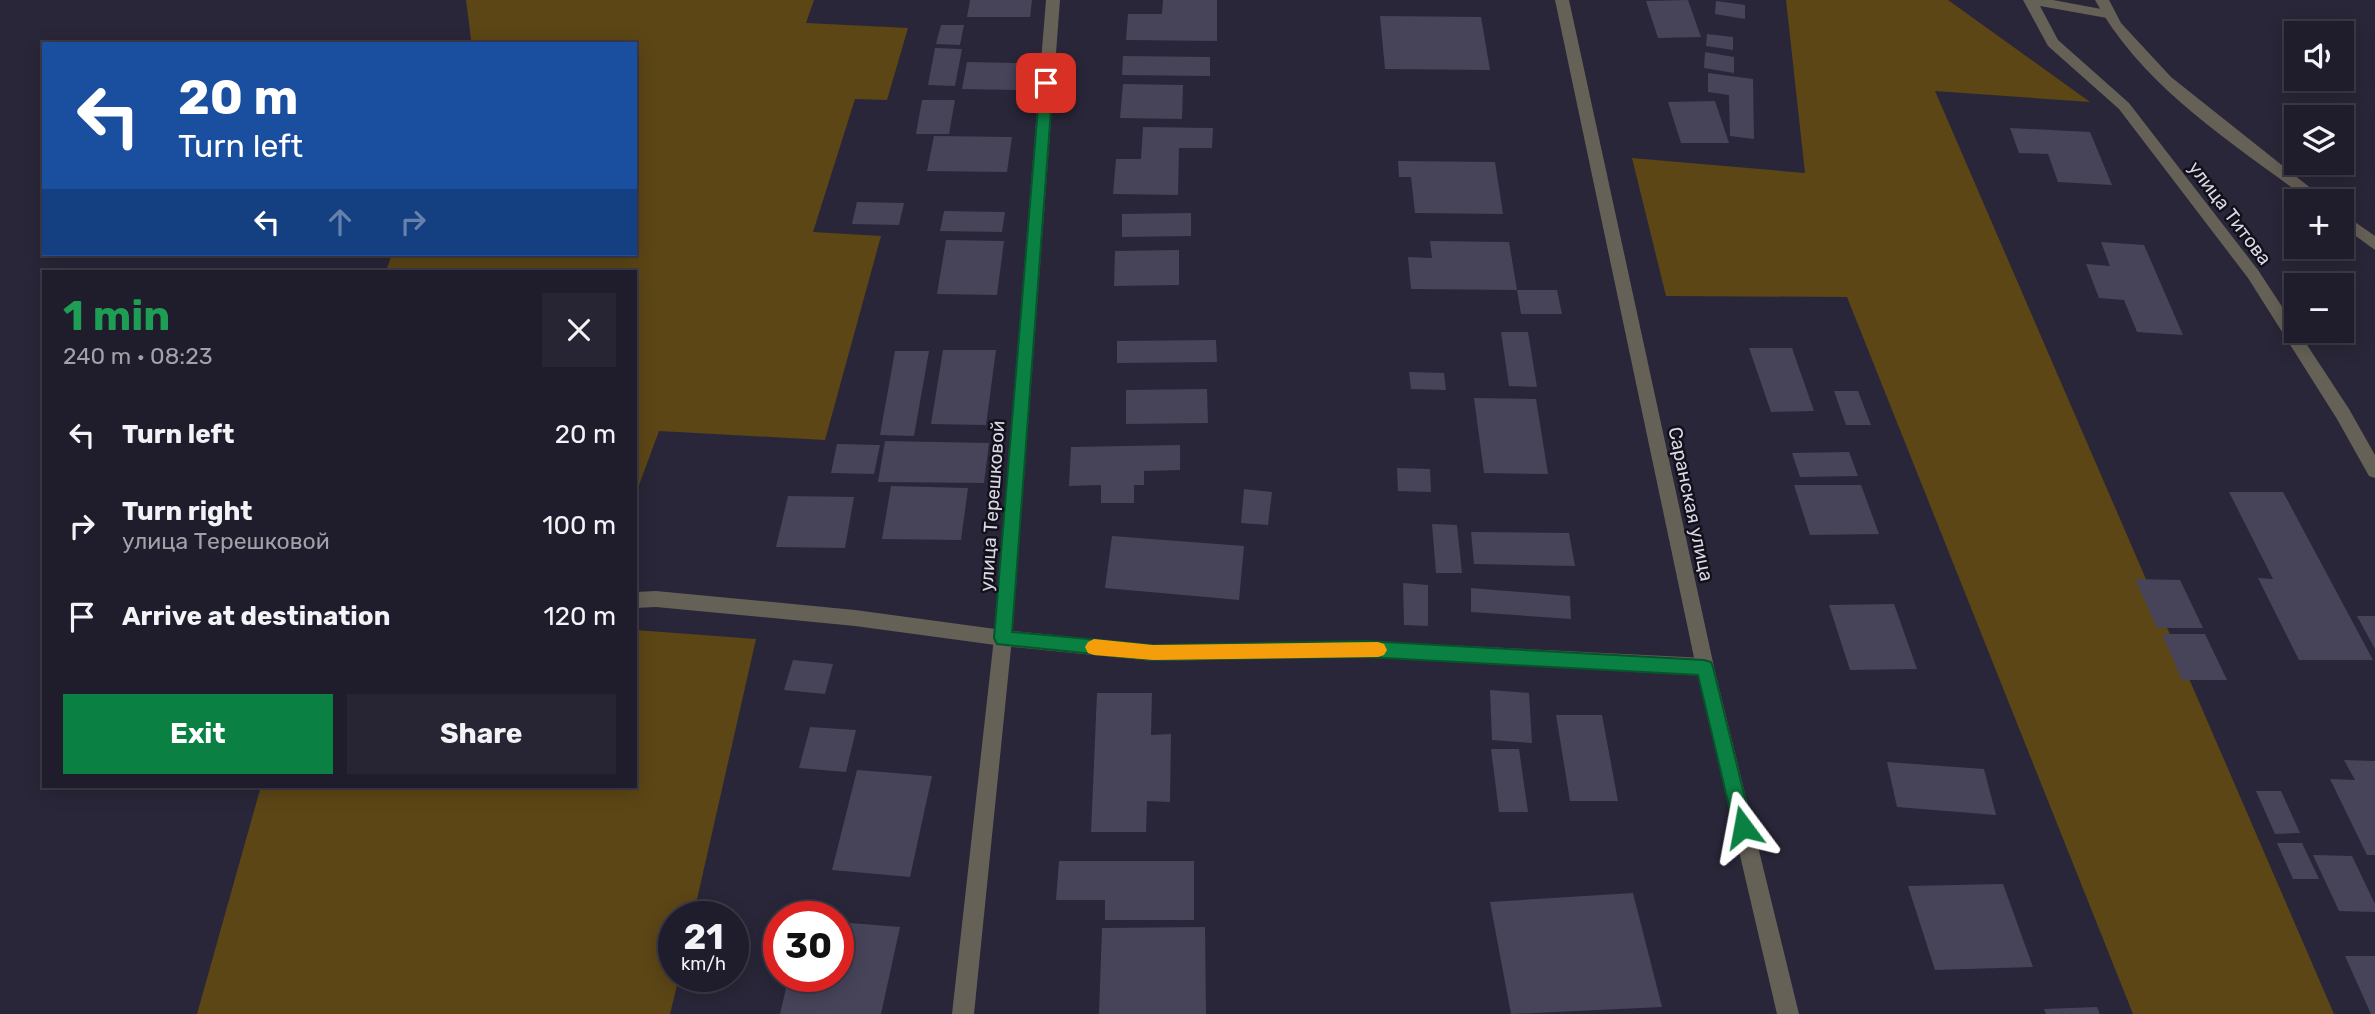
<!DOCTYPE html>
<meta charset="utf-8">
<style>
:root{--surface:#1f1c2b;--page:#272533;--text:#f1f3f6;--muted:#a1a1a9;--line:#3c3a47;--accent:#0b8043}
body{margin:0;font-family:Rubik,sans-serif;background:var(--page);color:var(--text);height:100vh;display:flex;flex-direction:column;font-size:26px;white-space:nowrap}
*{box-sizing:border-box;margin:0}
p{font-size:23px;color:var(--muted)}
.icon{flex:none;width:38px;height:38px;fill:none;stroke:currentColor;stroke-width:2;stroke-linecap:round;stroke-linejoin:round}
.map{position:relative;flex:1;overflow:hidden}
.sheet{position:absolute;left:42px;top:270px;width:595px;height:518px;display:flex;flex-direction:column;background:var(--surface);border-radius:0px;box-shadow:0 4px 18px #0003,0 0 0 2px var(--line)}
.sheet>*{flex:none}
.hud{position:absolute;left:42px;top:42px;width:595px;height:214px;border-radius:0px;box-shadow:0 4px 18px #0003,0 0 0 2px var(--line);background:#1a4fa0;color:#fff;overflow:hidden}
.fabs{position:absolute;left:2284px;top:21px;display:grid;gap:14px}
.fabs a{display:grid;place-items:center;width:70px;height:70px;border-radius:0px;background:var(--surface);box-shadow:0 4px 18px #0003,0 0 0 2px var(--line);font-size:35px}
.speed{position:absolute;left:658px;top:901px;display:flex;gap:14px;font-size:35px;font-weight:700;text-align:center}
.speed>*{display:grid;place-content:center;width:91px;height:91px;border-radius:50%;background:var(--surface);box-shadow:0 4px 18px #0003,0 0 0 2px var(--line);line-height:1}
.speed small{font-size:18px;font-weight:400}
.speed .limit{border:10px solid #d22;background:#fff;color:#111}
.pin{position:absolute;display:grid;place-items:center;width:60px;height:60px;color:#fff;margin:-30px;border-radius:14px;box-shadow:0 4px 10px #0006}
.me{position:absolute;width:77px;margin:-38px;rotate:347deg;stroke-linejoin:round;filter:drop-shadow(0 0 5px #0008)}
.turn{display:flex;align-items:center;gap:24px;height:147px;padding:0 21px;font-size:32px}
.turn .icon{width:91px;height:91px;stroke-width:2.5}
.turn b{display:block;font-size:49px;line-height:60px}
.lanes{display:flex;align-items:center;height:66px;padding:0 21px;background:#0003;justify-content:center;gap:35px;direction:ltr}
.lanes .off{opacity:.35}
.round{display:grid;place-items:center;flex:none;width:74px;height:74px;border-radius:0px;background:var(--page)}
.summary{display:flex;align-items:center;justify-content:space-between;height:119px;padding:0 21px}
h1{font-size:42px;font-weight:700;line-height:52px;color:#1e9e55}
.action{display:flex;gap:14px;margin-top:auto;padding:14px 21px}
.action a{flex:1;height:80px;border-radius:0px;background:var(--accent);color:#fff;font-size:28px;font-weight:700;line-height:80px;text-align:center}
.action a+a{background:var(--page);color:var(--text)}
ul{padding:0;list-style:none}
li{display:flex;align-items:center;gap:21px;height:91px;padding:0 21px}
li div{flex:1}
li b{display:block;font-size:26px}
li em{font-style:normal}
.map>svg:first-child{display:block}
.green{fill:#5c4616}
.building{fill:#474359}
.lines{fill:none;stroke-linecap:round;stroke-linejoin:round}
.service{fill:#666157;fill-rule:evenodd}
.minor{fill:#666157;fill-rule:evenodd}
.tertiary{fill:#666157;fill-rule:evenodd}
.route{fill:#0b8043;stroke:#07532c;stroke-width:2}
.slow{fill:#f59e0b}
.labels{text-anchor:middle;dominant-baseline:central;stroke-width:5;stroke-linejoin:round;paint-order:stroke}
.street-label{font-size:19px;fill:#dad8e6;stroke:#121019}
</style>
<div class="map">
<svg width="2375" height="1014" viewBox="0 0 2375 1014">
<rect width="100%" height="100%" fill="#292639"/>
<g class="green">
<polygon points="466,0 814,0 806,23 908,28 887,100 855,99 813,232 881,236 825,440 659,431 635,496 635,271 386,271 392,254 635,254 635,44 469,44 471,39"/>
<polygon points="1786,0 1948,0 2090,102 1935,91 2334,1014 2133,1014 1847,297 1666,296 1632,158 1805,173"/>
<polygon points="635,630 756,639 693,917 674,917 674,976 679,977 670,1014 197,1014 261,786 635,786"/>
</g>
<g class="building">
<polygon points="970,0 1032,0 1030,17 967,17"/>
<polygon points="1163,0 1217,0 1217,41 1126,40 1128,14 1162,14"/>
<polygon points="1688,0 1701,37 1658,38 1646,1"/>
<polygon points="1716,1 1745,5 1745,19 1715,14"/>
<polygon points="1380,16 1481,17 1490,70 1385,69"/>
<polygon points="941,25 964,25 960,45 936,44"/>
<polygon points="1707,34 1733,37 1733,50 1706,46"/>
<polygon points="935,48 962,49 955,86 928,85"/>
<polygon points="1705,52 1734,57 1734,73 1704,68"/>
<polygon points="1123,56 1210,57 1210,76 1122,75"/>
<polygon points="967,62 1022,63 1018,90 962,89"/>
<polygon points="1708,73 1753,79 1754,139 1730,136 1729,95 1708,92"/>
<polygon points="1123,84 1183,85 1182,119 1120,118"/>
<polygon points="922,100 955,100 949,134 916,134"/>
<polygon points="1715,101 1729,143 1681,143 1668,102"/>
<polygon points="1143,127 1213,128 1212,148 1179,148 1178,195 1113,194 1116,159 1141,159"/>
<polygon points="2010,128 2090,132 2112,185 2058,182 2048,154 2019,153"/>
<polygon points="934,136 1012,137 1007,172 927,171"/>
<polygon points="1398,161 1495,162 1503,214 1415,213 1411,177 1399,177"/>
<polygon points="857,202 904,203 899,225 852,224"/>
<polygon points="944,211 1005,212 1002,232 940,231"/>
<polygon points="1191,213 1191,236 1122,237 1122,214"/>
<polygon points="946,240 1004,241 997,295 937,294"/>
<polygon points="1430,241 1509,242 1517,290 1411,289 1408,257 1432,258"/>
<polygon points="2101,242 2144,245 2183,335 2137,332 2124,300 2099,298 2086,264 2110,266"/>
<polygon points="1179,250 1179,285 1114,286 1115,251"/>
<polygon points="1517,290 1557,290 1562,314 1521,314"/>
<polygon points="1501,332 1528,332 1537,387 1509,386"/>
<polygon points="1216,340 1217,362 1117,363 1117,341"/>
<polygon points="1749,348 1792,348 1814,411 1771,412"/>
<polygon points="943,350 996,350 986,425 931,424"/>
<polygon points="895,351 929,351 914,436 880,435"/>
<polygon points="1409,372 1444,373 1446,390 1411,389"/>
<polygon points="1207,389 1208,423 1126,424 1126,390"/>
<polygon points="1834,391 1858,391 1871,425 1846,425"/>
<polygon points="1474,398 1536,399 1548,474 1484,473"/>
<polygon points="885,441 989,443 984,483 878,482"/>
<polygon points="837,444 880,445 874,474 831,473"/>
<polygon points="1180,445 1180,470 1144,471 1144,485 1134,485 1134,503 1101,503 1101,485 1069,486 1071,447"/>
<polygon points="1849,452 1858,476 1800,477 1792,453"/>
<polygon points="1397,468 1430,469 1431,492 1398,491"/>
<polygon points="1794,485 1861,485 1879,534 1810,535"/>
<polygon points="891,486 968,488 961,540 882,539"/>
<polygon points="1244,489 1272,492 1268,525 1241,523"/>
<polygon points="2229,492 2283,492 2373,660 2299,660 2258,578 2273,579"/>
<polygon points="788,496 854,497 845,548 776,547"/>
<polygon points="1432,524 1457,525 1462,573 1436,573"/>
<polygon points="1471,532 1569,533 1575,566 1474,564"/>
<polygon points="1112,536 1244,546 1239,600 1105,588"/>
<polygon points="2135,579 2180,580 2203,628 2157,628"/>
<polygon points="1403,583 1428,585 1428,626 1404,625"/>
<polygon points="1471,588 1570,596 1571,619 1471,612"/>
<polygon points="1894,604 1917,669 1850,670 1829,605"/>
<polygon points="2357,616 2375,616 2375,649"/>
<polygon points="2162,634 2205,634 2227,680 2182,680"/>
<polygon points="793,660 833,664 825,694 784,690"/>
<polygon points="1490,690 1529,693 1532,743 1492,740"/>
<polygon points="1097,693 1152,693 1151,735 1171,734 1170,802 1147,801 1146,832 1091,832"/>
<polygon points="1556,715 1602,715 1618,801 1570,801"/>
<polygon points="810,727 856,730 846,772 799,768"/>
<polygon points="1491,749 1519,749 1528,812 1499,812"/>
<polygon points="2344,760 2375,761 2375,855 2367,855 2330,779 2355,780"/>
<polygon points="1887,762 1984,769 1996,815 1897,807"/>
<polygon points="857,770 932,776 910,877 832,870"/>
<polygon points="2256,791 2281,791 2300,833 2275,834"/>
<polygon points="2277,843 2302,843 2319,879 2293,879"/>
<polygon points="2313,855 2352,856 2375,904 2375,912 2339,911"/>
<polygon points="1059,861 1194,861 1194,920 1105,920 1105,900 1056,900"/>
<polygon points="2003,884 2033,967 1935,970 1908,886"/>
<polygon points="1633,893 1662,1007 1511,1014 1490,902"/>
<polygon points="838,922 900,927 881,1014 780,1014 789,976 838,976"/>
<polygon points="1205,927 1206,1014 1099,1014 1102,928"/>
<polygon points="2345,956 2375,956 2375,1014 2371,1014"/>
<polygon points="2097,1007 2100,1014 2046,1014 2044,1009"/>
</g>
<g class="lines">
<polygon class="service" points="656,591 855,610 1003,630 1153,645 1366,641 1705,658 1712,661 1714,667 1712,673 1705,676 1366,657 1153,661 1003,646 855,626 656,607 635,608 635,592"/>
<g class="minor">
<polygon points="1046,0 1060,0 1012,638 974,1014 952,1014 994,638"/>
<polygon points="1555,0 1569,0 1714,667 1799,1014 1777,1014 1696,667"/>
<polygon points="2023,0 2053,0 2112,11 2112,17 2107,18 2040,6 2058,40 2129,103 2258,270 2349,409 2375,455 2375,478 2369,476 2337,419 2248,278 2119,109 2048,46"/>
</g>
<g class="tertiary">
<path d="M2095 0H2109L2121 23 2171 77 2327 201H2310C2233 143 2142 87 2095 0Z"/>
<polygon points="2342,213 2375,236 2375,250 2342,226"/>
</g>
</g>
<polygon class="route" points="1046,79 1053,83 1012,632 1153,645 1366,641 1704,660 1711,662 1713,667 1752,827 1749,834 1743,836 1736,834 1734,827 1698,675 1366,657 1153,660 997,644 994,638 1040,83"/>
<polygon class="slow" points="1094,639 1153,645 1378,642 1384,644 1387,650 1384,655 1378,657 1153,660 1094,655 1088,653 1085,647 1088,642"/>
<g class="labels">
<g class="street-label">
<text transform="translate(2230 213) rotate(53)">улица Титова</text>
<text transform="translate(1691 504) rotate(78)">Саранская улица</text>
<text transform="translate(992 506) rotate(-86)">улица Терешковой</text>
</g>
</g>
</svg>
<div class="fabs">
<a><svg class="icon" aria-label="sound" viewBox="0 0 24 24"><path d="M4 9h4l5-4v14l-5-4H4zM17 9q2 3 0 6"/></svg></a>
<a><svg class="icon" aria-label="layers" viewBox="0 0 24 24"><path d="M12 4l9 5-9 5-9-5zM3 14l9 5 9-5"/></svg></a>
<a>+</a>
<a>−</a>
</div>
<div class="speed"><div>21<small>km/h</small></div><div class="limit">30</div></div>
<div class="pin" style="left:1046px;top:83px;background:#d93025"><svg class="icon" aria-label="arrive" viewBox="0 0 24 24"><path d="M6 21V4h12l-3 4 3 4H6"/></svg></div>
<svg class="me" style="left:1743px;top:827px" viewBox="-20 -20 40 40"><path d="M0-17L14 15 0 8-14 15z" fill="#0b8043" stroke="#fff" stroke-width="4"/></svg>
<div class="hud">
<div class="turn"><svg class="icon" aria-label="left" viewBox="0 0 24 24"><path d="M17 20v-9H6M10 6l-5 5 5 5"/></svg><div><b>20 m</b>Turn left</div></div>
<div class="lanes"><svg class="icon" aria-label="left" viewBox="0 0 24 24"><path d="M17 20v-9H6M10 6l-5 5 5 5"/></svg><svg class="icon off" aria-label="ahead" viewBox="0 0 24 24"><path d="M12 20V5M6 11l6-6 6 6"/></svg><svg class="icon off" aria-label="right" viewBox="0 0 24 24"><path d="M7 20v-9h11M14 6l5 5-5 5"/></svg></div>
</div>
<section class="sheet">
<div class="summary"><div><h1>1 min</h1><p>240 m · 08:23</p></div><a class="round"><svg class="icon" aria-label="close" viewBox="0 0 24 24"><path d="M6 6l12 12M18 6L6 18"/></svg></a></div>
<ul>
<li><svg class="icon" aria-label="left" viewBox="0 0 24 24"><path d="M17 20v-9H6M10 6l-5 5 5 5"/></svg><div><b>Turn left</b></div><em>20 m</em></li>
<li><svg class="icon" aria-label="right" viewBox="0 0 24 24"><path d="M7 20v-9h11M14 6l5 5-5 5"/></svg><div><b>Turn right</b><p>улица Терешковой</p></div><em>100 m</em></li>
<li><svg class="icon" aria-label="arrive" viewBox="0 0 24 24"><path d="M6 21V4h12l-3 4 3 4H6"/></svg><div><b>Arrive at destination</b></div><em>120 m</em></li>
</ul>
<div class="action"><a>Exit</a><a>Share</a></div>
</section>
</div>
